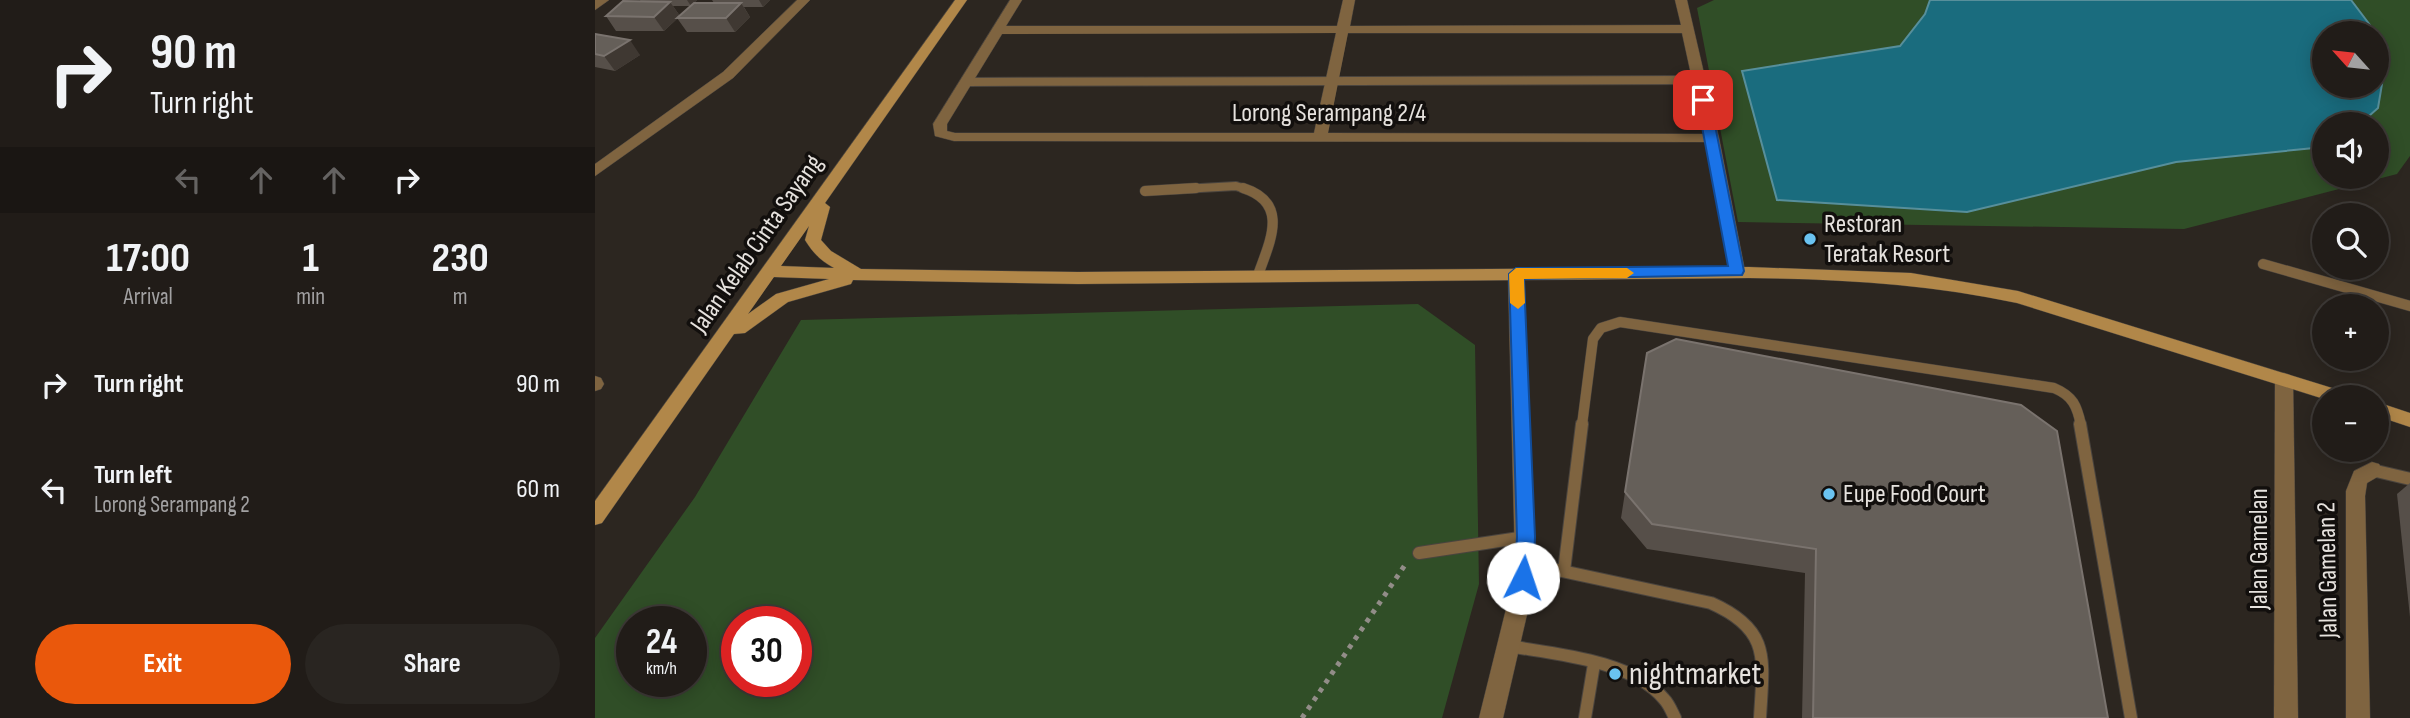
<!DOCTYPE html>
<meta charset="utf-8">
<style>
:root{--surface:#211c18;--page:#292521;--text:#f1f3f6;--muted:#a2a1a2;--line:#3e3a37;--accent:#ea580c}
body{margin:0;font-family:"Sofia Sans Condensed",sans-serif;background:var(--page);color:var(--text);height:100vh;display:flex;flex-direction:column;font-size:26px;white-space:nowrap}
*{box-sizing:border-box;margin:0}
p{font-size:23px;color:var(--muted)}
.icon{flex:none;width:38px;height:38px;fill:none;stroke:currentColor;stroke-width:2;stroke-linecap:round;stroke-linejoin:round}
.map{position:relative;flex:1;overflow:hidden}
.side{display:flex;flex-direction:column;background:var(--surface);width:595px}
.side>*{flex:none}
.top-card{background:#211c18;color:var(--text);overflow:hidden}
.needle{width:46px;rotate:297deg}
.buttons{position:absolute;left:1717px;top:21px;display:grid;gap:14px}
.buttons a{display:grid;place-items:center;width:77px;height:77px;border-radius:50%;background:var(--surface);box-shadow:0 4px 18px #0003,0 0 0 2px var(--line);font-size:35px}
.speed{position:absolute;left:21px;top:606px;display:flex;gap:14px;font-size:35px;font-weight:700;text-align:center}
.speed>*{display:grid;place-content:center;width:91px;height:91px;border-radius:50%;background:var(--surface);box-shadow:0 4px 18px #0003,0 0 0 2px var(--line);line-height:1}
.speed small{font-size:18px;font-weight:400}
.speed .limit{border:10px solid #d22;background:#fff;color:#111}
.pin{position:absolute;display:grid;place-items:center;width:60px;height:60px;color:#fff;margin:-30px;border-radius:14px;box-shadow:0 4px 10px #0006}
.me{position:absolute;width:77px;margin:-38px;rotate:4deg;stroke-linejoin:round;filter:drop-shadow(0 0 5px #0008)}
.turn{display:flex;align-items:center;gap:24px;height:147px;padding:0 35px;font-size:32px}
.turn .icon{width:91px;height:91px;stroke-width:2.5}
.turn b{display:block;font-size:49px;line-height:60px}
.lanes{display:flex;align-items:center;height:66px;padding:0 35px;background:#0003;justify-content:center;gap:35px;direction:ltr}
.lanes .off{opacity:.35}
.eta{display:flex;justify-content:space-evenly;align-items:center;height:119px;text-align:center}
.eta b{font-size:42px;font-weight:700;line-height:49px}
.cta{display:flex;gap:14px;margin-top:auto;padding:14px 35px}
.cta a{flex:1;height:80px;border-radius:42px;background:var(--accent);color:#fff;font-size:28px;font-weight:700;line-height:80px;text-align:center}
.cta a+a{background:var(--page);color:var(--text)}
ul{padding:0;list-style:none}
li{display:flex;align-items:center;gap:21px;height:105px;padding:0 35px}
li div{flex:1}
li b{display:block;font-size:26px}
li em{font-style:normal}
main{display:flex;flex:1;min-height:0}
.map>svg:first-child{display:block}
.green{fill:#304e27;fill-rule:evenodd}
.water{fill:#1a6c7e;stroke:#578f9b;stroke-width:2}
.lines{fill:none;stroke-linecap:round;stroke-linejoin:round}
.service-far2-casing{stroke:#4a443e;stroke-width:10}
.service-far1-casing{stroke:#4a443e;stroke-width:11}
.service-casing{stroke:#4a443e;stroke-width:14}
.minor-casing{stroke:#4a443e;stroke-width:1}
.secondary-casing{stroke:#4a443e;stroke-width:1}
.path{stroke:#928d88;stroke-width:5;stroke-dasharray:4.5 6;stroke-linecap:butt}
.service-far2{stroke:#7f6440;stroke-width:8}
.service-far1{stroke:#7f6440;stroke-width:10}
.service{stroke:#7f6440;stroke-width:12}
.minor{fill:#7f6440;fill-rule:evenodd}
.secondary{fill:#b18749;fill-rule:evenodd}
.wall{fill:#564f49}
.shaded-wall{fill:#3f3832}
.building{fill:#655f59;stroke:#7a736e;stroke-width:2}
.route{fill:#1a73e8;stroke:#114b97;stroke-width:2}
.slow{fill:#f59e0b}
.poi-dot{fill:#6ac3f1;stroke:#120f0d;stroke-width:2.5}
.labels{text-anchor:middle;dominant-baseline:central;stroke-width:7;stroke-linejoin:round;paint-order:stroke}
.street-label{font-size:26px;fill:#e6e2de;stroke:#120f0d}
.poi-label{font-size:26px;fill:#e6e2de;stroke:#120f0d;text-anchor:start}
.near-poi-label{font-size:32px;fill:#e6e2de;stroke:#120f0d;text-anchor:start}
</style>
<main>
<section class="side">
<div class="top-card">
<div class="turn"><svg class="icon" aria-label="right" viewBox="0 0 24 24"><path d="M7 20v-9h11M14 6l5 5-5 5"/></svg><div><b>90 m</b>Turn right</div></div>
<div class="lanes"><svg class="icon off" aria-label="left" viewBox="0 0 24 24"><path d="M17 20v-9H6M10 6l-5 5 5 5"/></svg><svg class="icon off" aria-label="ahead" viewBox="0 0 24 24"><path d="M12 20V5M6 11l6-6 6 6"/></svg><svg class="icon off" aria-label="ahead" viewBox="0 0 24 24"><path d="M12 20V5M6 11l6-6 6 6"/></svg><svg class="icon" aria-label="right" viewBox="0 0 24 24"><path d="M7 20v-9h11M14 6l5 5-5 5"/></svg></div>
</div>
<div class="eta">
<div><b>17:00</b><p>Arrival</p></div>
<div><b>1</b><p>min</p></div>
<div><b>230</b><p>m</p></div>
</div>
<ul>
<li><svg class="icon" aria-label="right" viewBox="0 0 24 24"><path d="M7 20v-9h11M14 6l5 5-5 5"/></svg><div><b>Turn right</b></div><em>90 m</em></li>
<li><svg class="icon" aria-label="left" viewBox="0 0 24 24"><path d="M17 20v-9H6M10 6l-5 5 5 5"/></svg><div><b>Turn left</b><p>Lorong Serampang 2</p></div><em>60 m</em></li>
</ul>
<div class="cta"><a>Exit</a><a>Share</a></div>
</section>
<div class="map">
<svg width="1815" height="718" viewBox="0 0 1815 718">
<rect width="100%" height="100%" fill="#2c2620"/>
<g class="green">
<polygon points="1119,0 1335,0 1330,14 1305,46 1147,71 1581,162 1729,147 1729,177 1782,177 1782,124 1765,124 1783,108 1793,49 1756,0 1815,0 1815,156 1802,174 1589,229 1143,222 1102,8"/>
<path d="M823 304 880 345 884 584 847 718H0V638L100 497 206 320ZM37 621H96V681H37ZM142 621H201V681H142Z"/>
</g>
<polygon class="water" points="1335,0 1756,0 1781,33 1729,33 1729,86 1782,86 1782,33 1793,48 1783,108 1765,124 1729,124 1729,147 1581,162 1372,212 1182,200 1147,71 1305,46 1330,14"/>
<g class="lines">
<defs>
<g id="service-far2">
<polyline points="372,82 1104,80"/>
<polyline points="570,190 641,186 653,190"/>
</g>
<g id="service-far1">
<path d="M648 188C695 203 675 241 663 275"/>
<polyline points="550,191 601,188"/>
<polyline points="1668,264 1815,306"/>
<path d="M987 425 998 339 1006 328 1025 322 1459 388C1478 396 1482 406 1486 425"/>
</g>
<g id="service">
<polyline points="1485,424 1536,718"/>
<polyline points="1777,470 1815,479"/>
<polyline points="824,553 931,537"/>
<path d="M930 563 1116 603C1177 630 1168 660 1165 718"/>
<polyline points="969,571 987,424"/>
<path d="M913 646C960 654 1037 660 1069 699 1074 704 1077 712 1080 718"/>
<polyline points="990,718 999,664"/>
</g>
<g id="minor">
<polygon points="0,0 14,0 0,10"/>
<polygon points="202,0 215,0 138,78 0,176 0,164 128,72"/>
<path d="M415 0H427L411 26H742L748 0H760L755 26 1086 25 1080 0H1092L1124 138 1150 271 1142 277 1134 271 1111 142 359 141 340 136 338 124ZM741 33 719 133H360L352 131V124L407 34ZM753 33H1087L1109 134 733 133Z"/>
<polygon points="921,268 929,274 940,563 937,593 908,718 884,718 915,593 920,563 913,274"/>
<polygon points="1689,373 1695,375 1698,380 1703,718 1679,718 1680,380 1683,375"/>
<polygon points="0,376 6,378 9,384 6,389 0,391"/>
<polygon points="1777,462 1784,464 1787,470 1784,476 1772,483 1770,496 1775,718 1751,718 1751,491 1759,471"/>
</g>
<g id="secondary">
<path d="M360 0H372L230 203 235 207 226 240 236 251 266 269 483 272 1154 267 1316 273 1423 291 1750 392 1753 397 1729 399 1422 303C1333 284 1245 279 1154 278L483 284 258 280 256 284 193 302 150 333 139 334 7 523 0 525V501ZM214 226 210 240C218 253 226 261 239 268L186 266ZM179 277 234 279 181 294 153 314Z"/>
<polygon points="1782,402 1815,413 1815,427 1782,416"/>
</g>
</defs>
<use href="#service-far2" class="service-far2-casing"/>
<use href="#service-far1" class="service-far1-casing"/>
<use href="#service" class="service-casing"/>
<use href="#minor" class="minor-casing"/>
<use href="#secondary" class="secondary-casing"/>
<polyline class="path" points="707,718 810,565"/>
<use href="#service-far2" class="service-far2"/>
<use href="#service-far1" class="service-far1"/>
<use href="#service" class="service"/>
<use href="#minor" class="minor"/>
<use href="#secondary" class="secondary"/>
</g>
<g class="wall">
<polygon points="45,0 102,0 96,6 78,6 85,16 69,31 21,31 11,16 46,2"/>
<polygon points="117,0 175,0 168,7 149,7 155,17 140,32 92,32 82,18 119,3"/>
<polygon points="0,34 45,55 20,71 0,67"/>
<polygon points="1052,353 1513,718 1207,718 1210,573 1052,549 1026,518"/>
<polygon points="1815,483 1815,617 1802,494"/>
</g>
<g class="shaded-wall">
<polygon points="92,0 102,0 96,6"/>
<polygon points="164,0 175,0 168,7"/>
<polygon points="75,2 85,16 69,31 59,17"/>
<polygon points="146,3 155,17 140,32 131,18"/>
<polygon points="35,40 45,55 20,71 9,56"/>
</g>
<g class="building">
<polygon points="28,1 75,2 59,17 11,16"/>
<polygon points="99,3 146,3 131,18 82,18"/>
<polygon points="0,34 35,40 9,56 0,54"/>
<polygon points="1081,339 1426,405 1462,431 1513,718 1218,718 1221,549 1057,524 1030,492 1052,353"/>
</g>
<polygon class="route" points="1108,96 1115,100 1149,271 1147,275 929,279 940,537 938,578 935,584 928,586 921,584 919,578 922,537 914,274 921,268 1133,266 1102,100"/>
<polygon class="slow" points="921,268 1032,268 1039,273 1032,278 929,279 930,303 923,309 915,303 914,274"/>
<g class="poi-dot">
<circle cx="1215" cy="239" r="7"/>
<circle cx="1234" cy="494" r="7"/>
<circle cx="1020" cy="674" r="7"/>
</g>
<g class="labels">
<g class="street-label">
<text x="734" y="113">Lorong Serampang 2/4</text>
<text transform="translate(162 244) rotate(-55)">Jalan Kelab Cinta Sayang</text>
<text transform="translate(1664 549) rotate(-90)">Jalan Gamelan</text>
<text transform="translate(1733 570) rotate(-91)">Jalan Gamelan 2</text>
</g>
<g class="poi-label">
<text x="1229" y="224">Restoran<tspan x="1229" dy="30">Teratak Resort</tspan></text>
<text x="1248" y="494">Eupe Food Court</text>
</g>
<g class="near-poi-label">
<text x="1034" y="674">nightmarket</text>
</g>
</g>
</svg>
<div class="buttons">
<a><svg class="needle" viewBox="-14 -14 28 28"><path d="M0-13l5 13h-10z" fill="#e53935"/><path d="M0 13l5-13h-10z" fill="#a2a1a2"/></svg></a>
<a><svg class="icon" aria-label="sound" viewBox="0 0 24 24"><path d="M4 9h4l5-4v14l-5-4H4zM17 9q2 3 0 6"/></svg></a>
<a><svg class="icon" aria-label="search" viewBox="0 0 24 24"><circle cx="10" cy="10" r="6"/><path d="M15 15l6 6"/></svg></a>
<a>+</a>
<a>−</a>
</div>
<div class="speed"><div>24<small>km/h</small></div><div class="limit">30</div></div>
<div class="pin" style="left:1108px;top:100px;background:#d93025"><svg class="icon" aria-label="arrive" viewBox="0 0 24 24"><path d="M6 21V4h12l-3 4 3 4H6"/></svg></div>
<svg class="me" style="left:928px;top:578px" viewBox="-20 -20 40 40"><circle r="19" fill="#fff"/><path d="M0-13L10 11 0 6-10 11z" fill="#1a73e8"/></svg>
</div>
</main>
